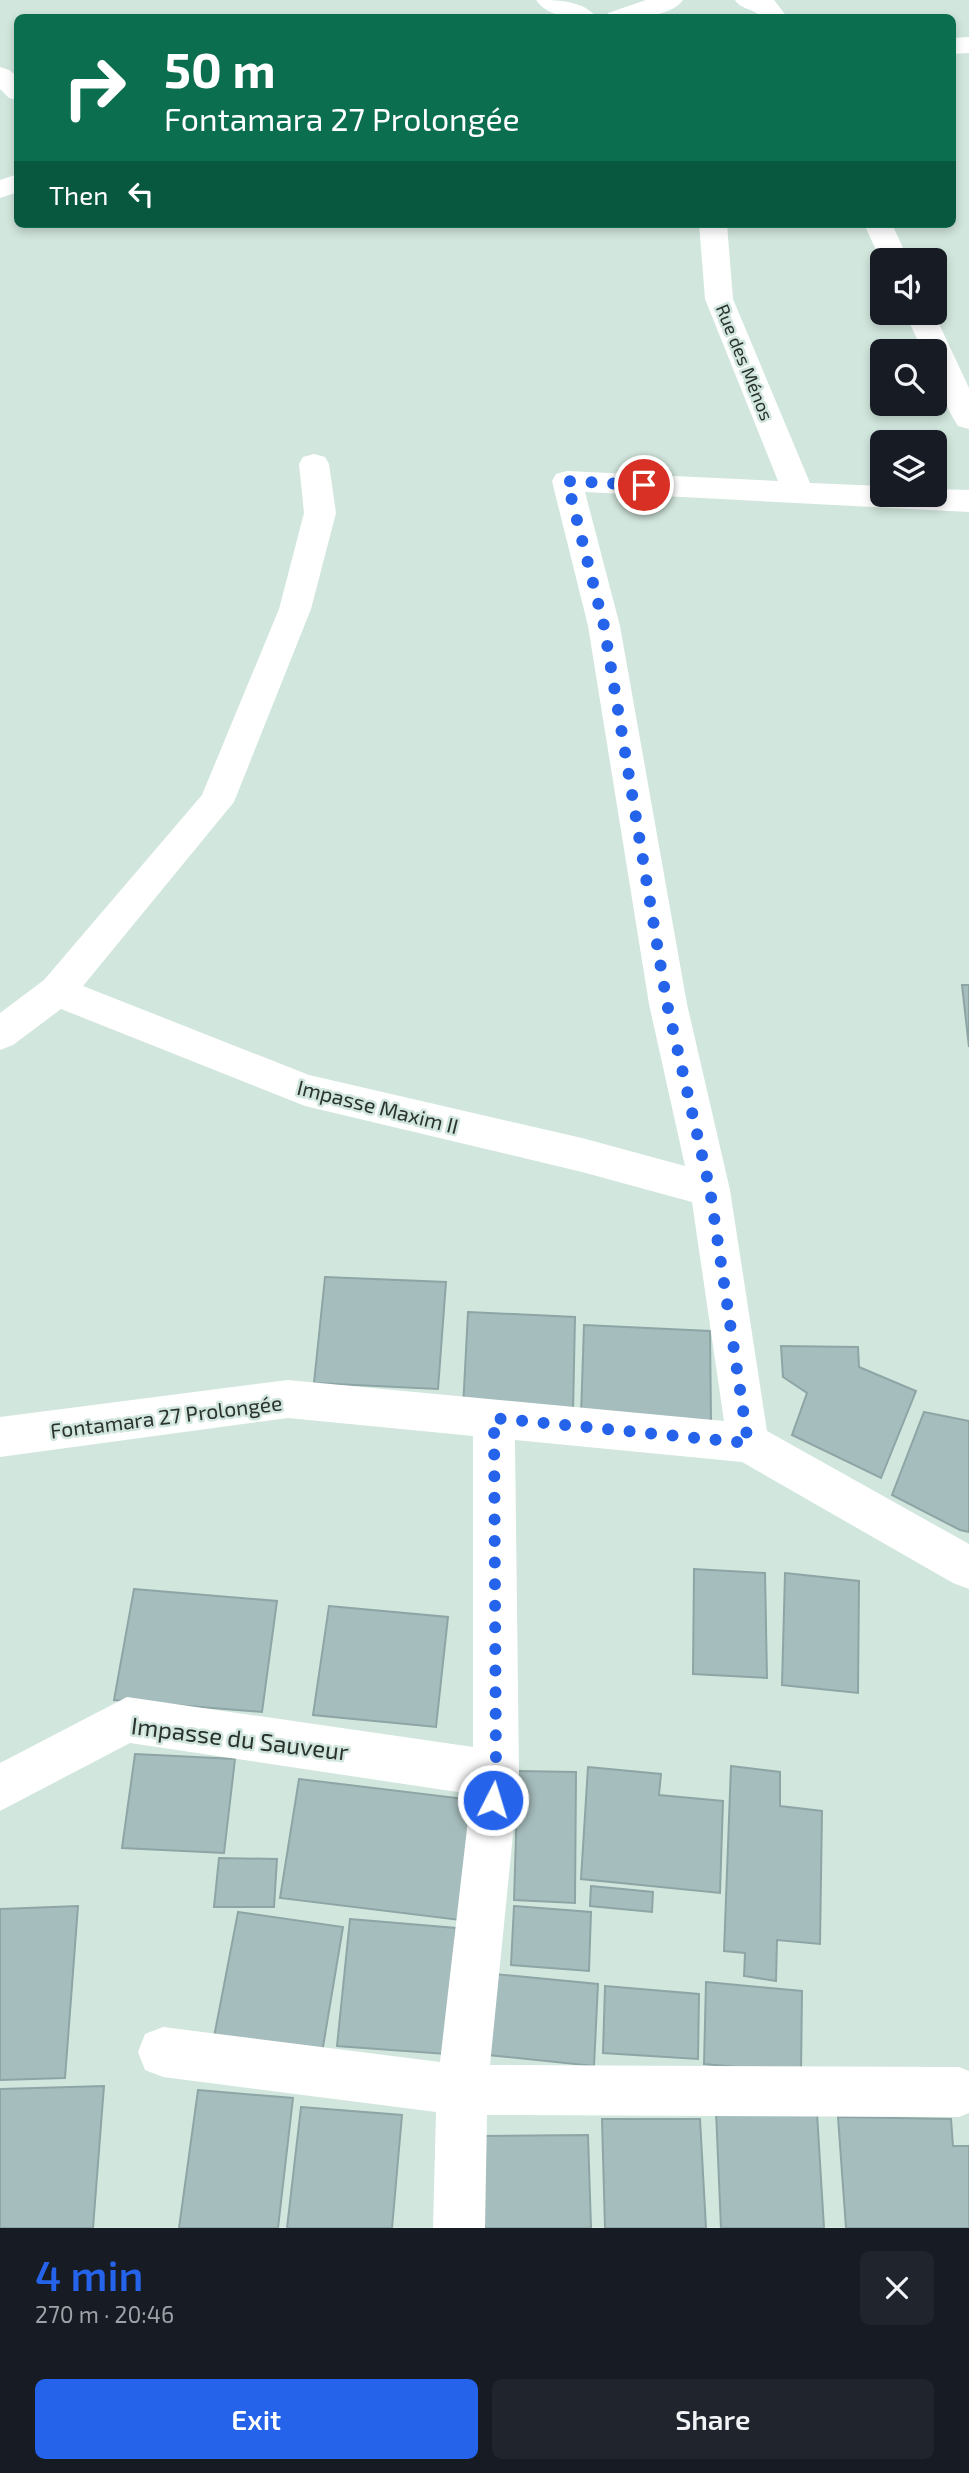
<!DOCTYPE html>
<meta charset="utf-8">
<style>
:root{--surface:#171b24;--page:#20242c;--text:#f1f3f6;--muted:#9ea1a6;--accent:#2563eb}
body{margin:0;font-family:"Exo 2",sans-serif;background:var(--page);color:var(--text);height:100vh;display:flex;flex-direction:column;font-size:26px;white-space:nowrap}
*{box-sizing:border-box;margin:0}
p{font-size:23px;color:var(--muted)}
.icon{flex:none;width:38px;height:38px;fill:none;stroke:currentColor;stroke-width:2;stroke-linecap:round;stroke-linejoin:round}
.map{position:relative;height:2228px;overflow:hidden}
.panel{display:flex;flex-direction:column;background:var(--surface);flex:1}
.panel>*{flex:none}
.banner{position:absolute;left:14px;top:14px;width:942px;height:214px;border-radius:10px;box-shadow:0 4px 10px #0003;background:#0b6e4f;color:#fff;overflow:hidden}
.fabs{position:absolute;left:870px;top:248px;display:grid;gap:14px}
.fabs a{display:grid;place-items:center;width:77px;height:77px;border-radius:10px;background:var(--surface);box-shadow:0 4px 10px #0003;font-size:35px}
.pin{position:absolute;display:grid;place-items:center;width:60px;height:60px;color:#fff;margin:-30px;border:4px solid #fff;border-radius:50%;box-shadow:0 2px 7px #0007}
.me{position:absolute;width:77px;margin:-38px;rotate:5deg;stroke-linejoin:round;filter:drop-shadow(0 0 5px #0008)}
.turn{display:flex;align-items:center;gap:24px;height:147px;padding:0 35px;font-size:32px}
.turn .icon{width:91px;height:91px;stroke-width:2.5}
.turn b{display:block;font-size:49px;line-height:60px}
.then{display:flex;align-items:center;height:66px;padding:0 35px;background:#0003;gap:14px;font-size:26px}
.round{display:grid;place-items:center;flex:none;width:74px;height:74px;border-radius:10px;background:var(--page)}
.head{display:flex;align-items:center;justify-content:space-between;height:119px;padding:0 35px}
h1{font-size:42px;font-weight:600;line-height:52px;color:var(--accent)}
.button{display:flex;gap:14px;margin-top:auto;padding:14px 35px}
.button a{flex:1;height:80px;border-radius:10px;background:var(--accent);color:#fff;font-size:28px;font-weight:600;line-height:80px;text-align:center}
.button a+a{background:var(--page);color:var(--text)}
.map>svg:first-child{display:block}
.building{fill:#a6bdbd;stroke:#8ea5a5;stroke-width:2}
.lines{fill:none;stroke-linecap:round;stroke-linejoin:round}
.minor{fill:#fff;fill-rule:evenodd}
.route{stroke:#2563eb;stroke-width:12;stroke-dasharray:0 21.6}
.labels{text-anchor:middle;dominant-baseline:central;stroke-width:5;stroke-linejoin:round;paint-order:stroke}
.far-street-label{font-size:18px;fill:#2a322f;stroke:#d1e6dd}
.street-label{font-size:21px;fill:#2a322f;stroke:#d1e6dd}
.near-street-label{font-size:24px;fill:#2a322f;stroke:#d1e6dd}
</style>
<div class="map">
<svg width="969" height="2228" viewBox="0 0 969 2228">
<rect width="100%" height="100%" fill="#d1e6dd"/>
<g class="building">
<polygon points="962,985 969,985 969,1047"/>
<polygon points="325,1277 446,1282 438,1389 314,1383"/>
<polygon points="468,1312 575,1317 573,1413 463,1408"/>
<polygon points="584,1325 710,1331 711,1422 581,1416"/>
<polygon points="781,1346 858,1347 859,1367 916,1391 881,1478 792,1435 807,1393 783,1377"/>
<polygon points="924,1412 969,1421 969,1532 960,1530 892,1495"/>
<polygon points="694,1569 765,1573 767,1678 693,1674"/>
<polygon points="785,1573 859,1581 858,1693 782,1685"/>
<polygon points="134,1589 277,1601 262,1712 114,1700"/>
<polygon points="329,1606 448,1617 436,1727 313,1715"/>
<polygon points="135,1754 235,1759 224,1853 122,1848"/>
<polygon points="731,1766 780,1772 780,1806 822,1811 820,1944 777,1940 776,1981 744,1976 745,1953 724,1951"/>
<polygon points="588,1767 661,1774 659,1795 723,1801 720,1893 581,1879"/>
<polygon points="518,1771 576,1772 575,1903 514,1900"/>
<polygon points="299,1779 482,1801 468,1921 280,1898"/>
<polygon points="219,1858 277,1859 274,1907 214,1907"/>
<polygon points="591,1886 653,1892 652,1912 590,1906"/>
<polygon points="78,1906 65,2078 0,2080 0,1909"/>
<polygon points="514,1906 591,1912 589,1971 511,1965"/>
<polygon points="238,1912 343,1927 322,2053 214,2037"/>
<polygon points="350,1919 456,1928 446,2054 337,2046"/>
<polygon points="484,1973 598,1984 594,2066 478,2054"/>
<polygon points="706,1982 802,1991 801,2073 704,2064"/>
<polygon points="605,1986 699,1994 698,2059 603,2053"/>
<polygon points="104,2086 93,2228 0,2228 0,2089"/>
<polygon points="198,2090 293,2098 278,2228 179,2228"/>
<polygon points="301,2107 402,2115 392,2228 287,2228"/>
<polygon points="716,2111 817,2113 824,2228 721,2228"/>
<polygon points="838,2117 951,2119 953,2146 969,2146 969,2228 846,2228"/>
<polygon points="602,2119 700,2119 706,2228 605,2228"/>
<polygon points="588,2135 591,2228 481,2228 481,2136"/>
</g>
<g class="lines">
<g class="minor">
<path d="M536 0C556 0 584 0 597 18 576 18 549 19 536 0Z"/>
<path d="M646 0H683C670 19 626 18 605 18L608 13Z"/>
<path d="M735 0H774L788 18H762C754 8 741 10 735 0Z"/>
<polygon points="969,37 969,53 952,54 952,38"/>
<polygon points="0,67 9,70 18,77 18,100 9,98 0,89"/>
<polygon points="18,174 18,192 0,198 0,180"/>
<polygon points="699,224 727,224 733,299 810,483 882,486 882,495 934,495 934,489 969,490 969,512 585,492 620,626 687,1004 730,1190 767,1431 969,1544 969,1589 953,1583 742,1462 515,1440 519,1774 490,2065 959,2067 969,2071 969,2113 959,2117 487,2115 485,2228 433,2228 436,2112 163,2077 145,2070 138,2052 145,2034 163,2027 440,2062 471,1794 130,1743 0,1811 0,1763 127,1697 473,1747 473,1436 288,1418 0,1457 0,1417 288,1380 724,1421 692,1202 582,1172 305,1106 61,1009 13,1045 0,1050 0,1013 44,980 202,795 279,609 304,513 299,464 303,457 314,454 325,457 329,464 336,513 311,609 234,802 83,986 309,1075 582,1138 685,1166 649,1004 588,626 552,481 556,474 567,471 778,481 705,299"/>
<polygon points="864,224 892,224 909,261 882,263"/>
<path d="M905 313H934L969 388V429L958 426C943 402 934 380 934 352H923Z"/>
</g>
</g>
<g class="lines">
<polyline class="route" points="493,1800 496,1774 494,1418 748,1443 710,1190 667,1004 604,626 567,481 644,485"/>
</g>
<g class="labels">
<g class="far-street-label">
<text transform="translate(745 362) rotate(68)">Rue des Ménos</text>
</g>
<g class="street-label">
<text transform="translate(378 1106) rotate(14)">Impasse Maxim II</text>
<text transform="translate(166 1416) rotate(-7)">Fontamara 27 Prolongée</text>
</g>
<g class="near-street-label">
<text transform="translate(240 1738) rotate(7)">Impasse du Sauveur</text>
</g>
</g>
</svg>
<div class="fabs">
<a><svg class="icon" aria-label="sound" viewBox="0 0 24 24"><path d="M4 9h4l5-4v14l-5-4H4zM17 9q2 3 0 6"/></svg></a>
<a><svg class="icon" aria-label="search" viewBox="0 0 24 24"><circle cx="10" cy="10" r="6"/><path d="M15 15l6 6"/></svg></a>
<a><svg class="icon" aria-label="layers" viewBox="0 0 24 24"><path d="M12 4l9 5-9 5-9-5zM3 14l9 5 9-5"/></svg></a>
</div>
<div class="pin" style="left:644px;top:485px;background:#d93025"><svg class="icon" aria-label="arrive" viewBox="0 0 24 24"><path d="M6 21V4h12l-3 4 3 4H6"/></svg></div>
<svg class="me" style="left:493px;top:1800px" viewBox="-20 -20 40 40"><circle r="17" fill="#2563eb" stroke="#fff" stroke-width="3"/><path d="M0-11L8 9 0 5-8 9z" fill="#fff"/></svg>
<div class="banner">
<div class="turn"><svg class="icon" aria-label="right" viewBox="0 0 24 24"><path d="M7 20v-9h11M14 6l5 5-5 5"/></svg><div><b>50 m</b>Fontamara 27 Prolongée</div></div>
<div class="then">Then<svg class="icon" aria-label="left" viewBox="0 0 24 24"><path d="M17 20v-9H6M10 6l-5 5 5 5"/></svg></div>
</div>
</div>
<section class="panel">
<div class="head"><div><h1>4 min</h1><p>270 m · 20:46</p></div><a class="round"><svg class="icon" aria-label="close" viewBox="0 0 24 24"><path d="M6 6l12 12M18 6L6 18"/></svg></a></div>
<div class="button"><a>Exit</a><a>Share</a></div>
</section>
